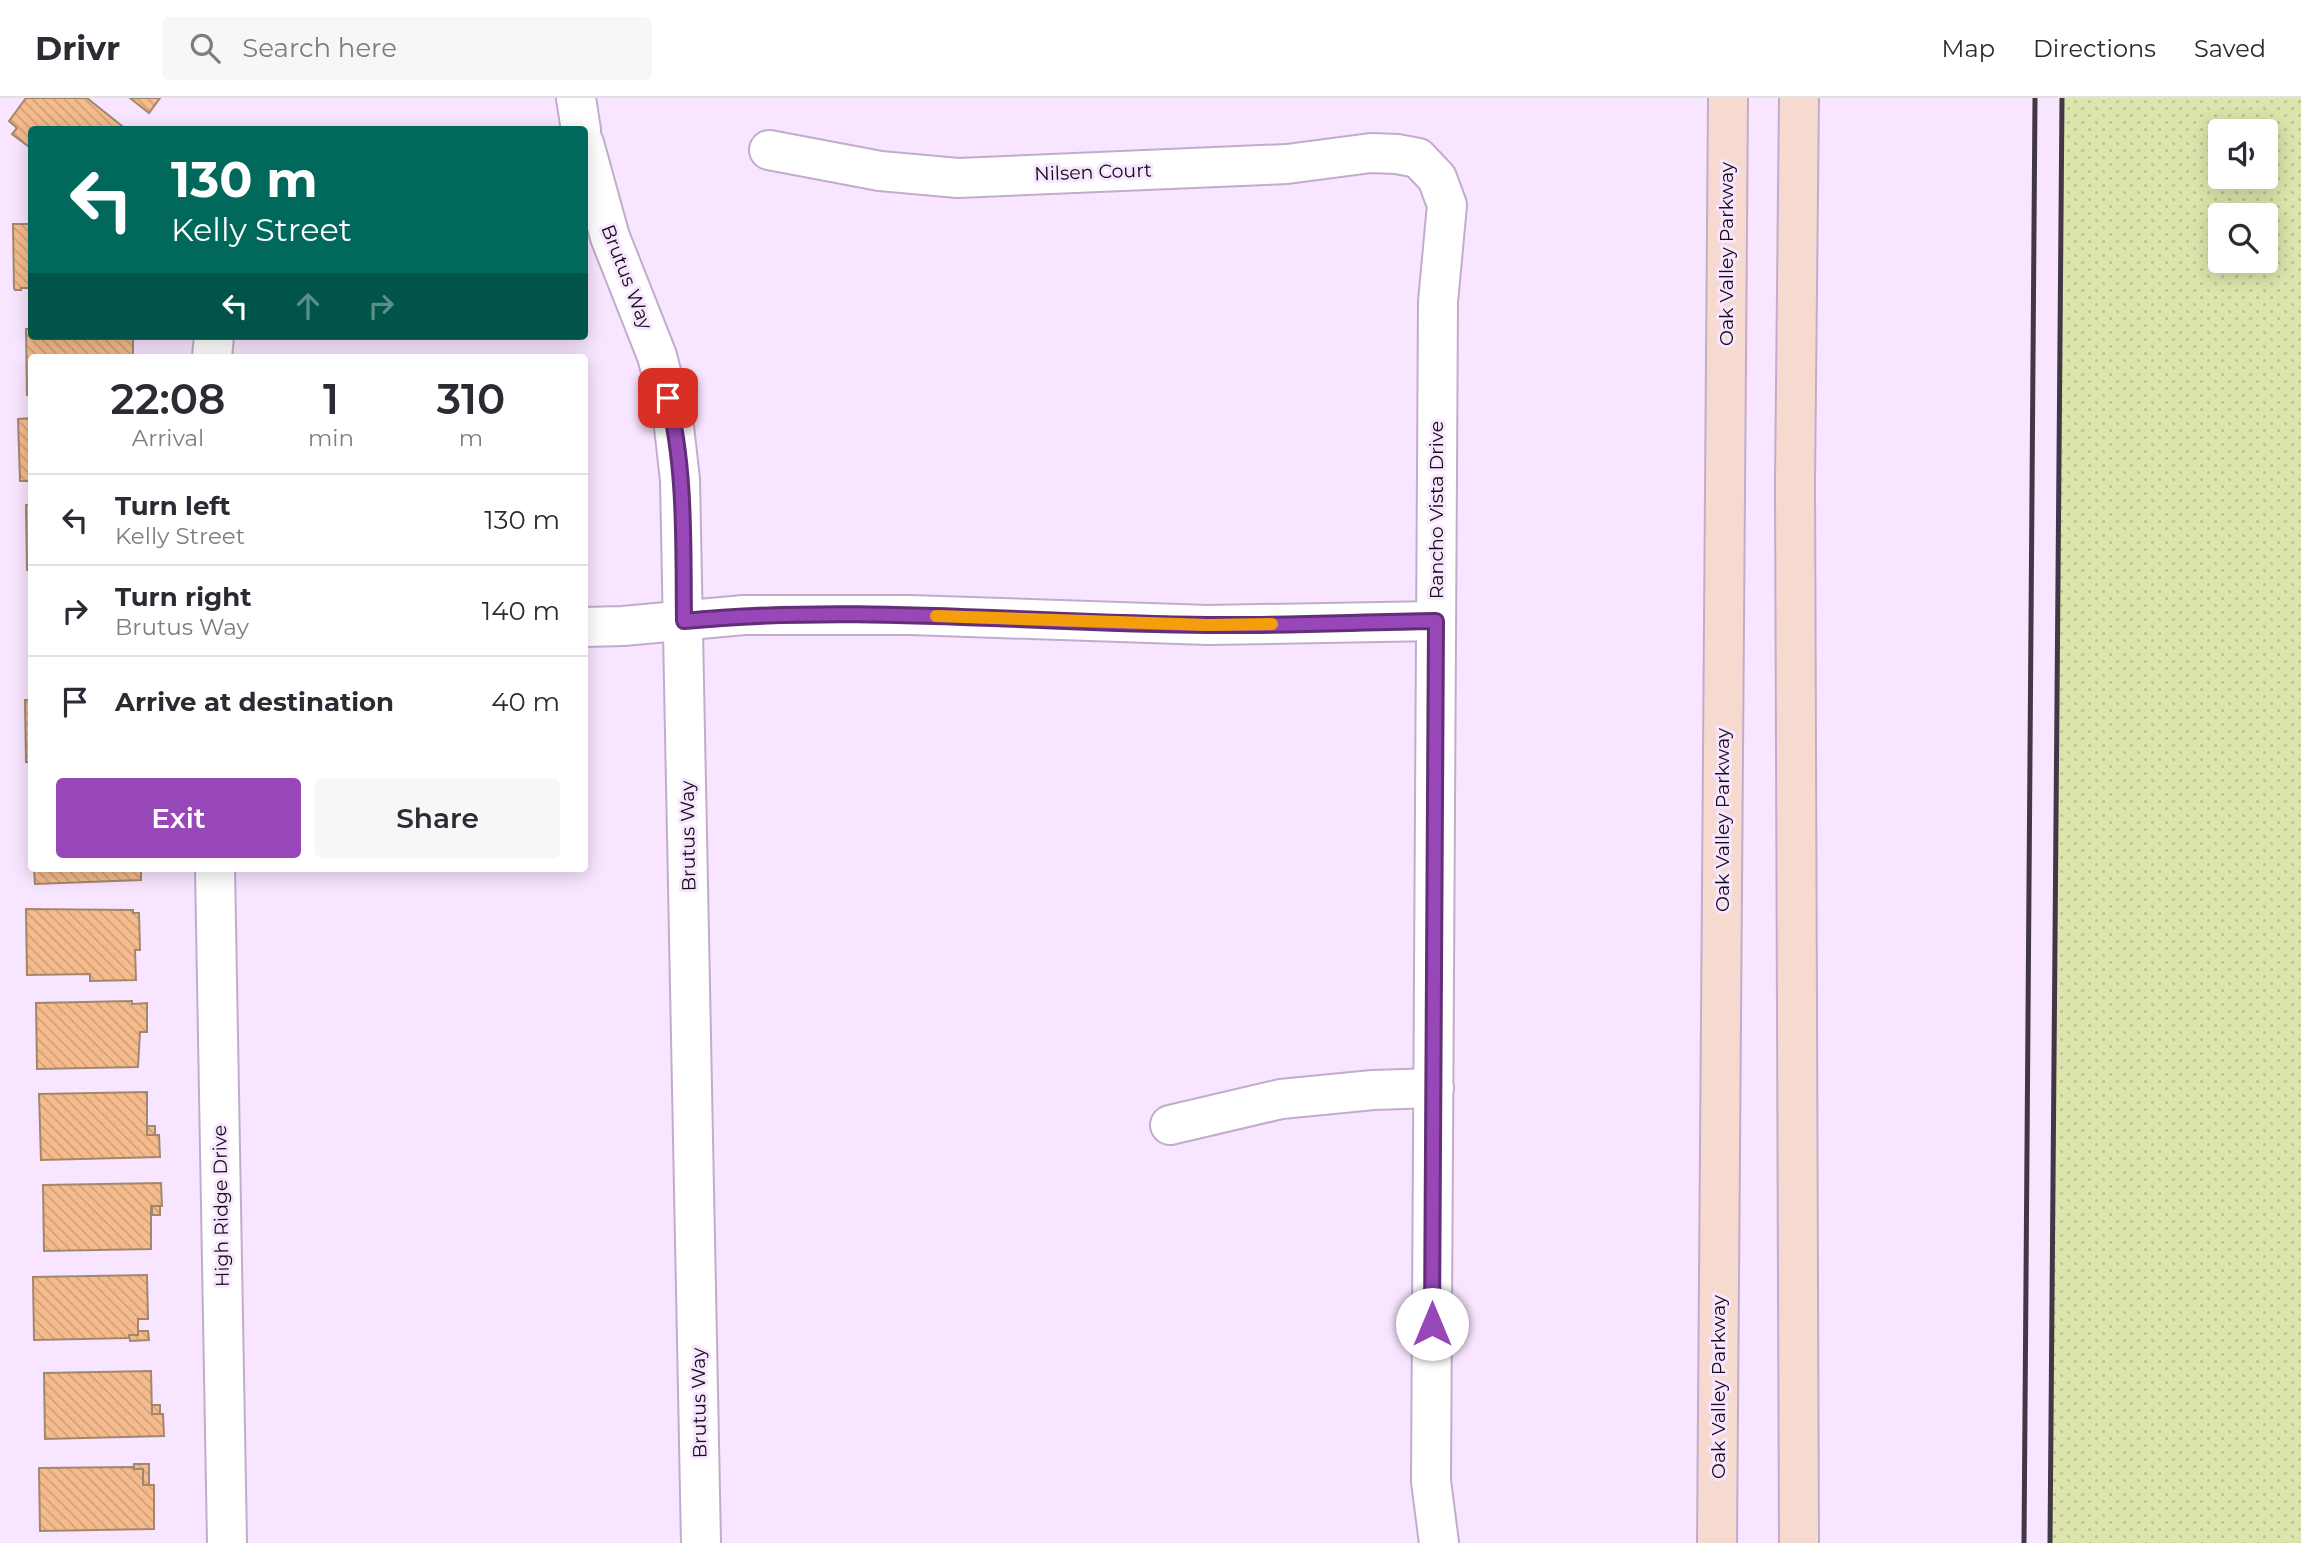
<!DOCTYPE html>
<style>
:root{--surface:#fff;--page:#f7f7f7;--text:#2b2b33;--muted:#7c7c81;--line:#e1e1e2;--accent:#9747b7}
body{margin:0;font-family:Montserrat,sans-serif;background:var(--page);color:var(--text);height:100vh;display:flex;flex-direction:column;font-size:26px;white-space:nowrap}
*{box-sizing:border-box;margin:0}
p{font-size:23px;color:var(--muted)}
.icon{flex:none;width:38px;height:38px;fill:none;stroke:currentColor;stroke-width:2;stroke-linecap:round;stroke-linejoin:round}
.map{position:relative;flex:1;overflow:hidden}
.details{position:absolute;left:28px;top:256px;width:560px;height:518px;display:flex;flex-direction:column;background:var(--surface);border-radius:7px;box-shadow:0 4px 18px #0003}
.details>*{flex:none}
.guide{position:absolute;left:28px;top:28px;width:560px;height:214px;border-radius:7px;box-shadow:0 4px 18px #0003;background:#00695c;color:#fff;overflow:hidden}
.tools{position:absolute;left:2208px;top:21px;display:grid;gap:14px}
.tools a{display:grid;place-items:center;width:70px;height:70px;border-radius:7px;background:var(--surface);box-shadow:0 4px 18px #0003;font-size:35px}
.pin{position:absolute;display:grid;place-items:center;width:60px;height:60px;color:#fff;margin:-30px;border-radius:14px;box-shadow:0 4px 10px #0006}
.me{position:absolute;width:77px;margin:-38px;rotate:0deg;stroke-linejoin:round;filter:drop-shadow(0 0 5px #0008)}
.turn{display:flex;align-items:center;gap:24px;height:147px;padding:0 28px;font-size:32px}
.turn .icon{width:91px;height:91px;stroke-width:2.5}
.turn b{display:block;font-size:49px;line-height:60px}
.lanes{display:flex;align-items:center;height:66px;padding:0 28px;background:#0003;justify-content:center;gap:35px;direction:ltr}
.lanes .off{opacity:.35}
.eta{display:flex;justify-content:space-evenly;align-items:center;height:119px;text-align:center}
.eta b{font-size:42px;font-weight:600;line-height:49px}
.cta{display:flex;gap:14px;margin-top:auto;padding:14px 28px}
.cta a{flex:1;height:80px;border-radius:7px;background:var(--accent);color:#fff;font-size:28px;font-weight:600;line-height:80px;text-align:center}
.cta a+a{background:var(--page);color:var(--text)}
ul{padding:0;list-style:none}
li{display:flex;align-items:center;gap:21px;height:91px;padding:0 28px;border-top:2px solid var(--line)}
li div{flex:1}
li b{display:block;font-size:26px}
li em{font-style:normal}
header{display:flex;align-items:center;gap:42px;box-sizing:border-box;height:98px;padding:0 35px;background:var(--surface);border-bottom:2px solid var(--line)}
header strong{font-size:33px}
nav{display:flex;gap:38px;margin-inline-start:auto;font-size:24px}
.search{width:490px;height:63px;background:var(--page);display:flex;align-items:center;gap:18px;box-sizing:border-box;padding:0 24px;border-radius:7px;color:var(--muted);font-size:26px}
.map>svg:first-child{display:block}
.grass{fill:url(#grass-dots);fill-rule:evenodd}
.building{fill:url(#building-back-hatch);stroke:#a4866e;stroke-width:2}
.lines{fill:none;stroke-linecap:round;stroke-linejoin:round}
.street-casing{stroke:#c3accb;stroke-width:42}
.secondary-casing{stroke:#c3accb;stroke-width:42}
.street{stroke:#fff;stroke-width:38}
.secondary{stroke:#f6dad0;stroke-width:38}
.rail{stroke:#413745;stroke-width:5}
.route-casing{stroke:#622e77;stroke-width:18}
.route{stroke:#9747b7;stroke-width:12}
.slow{stroke:#f59e0b;stroke-width:12}
.labels{text-anchor:middle;dominant-baseline:central;stroke-width:6;stroke-linejoin:round;paint-order:stroke}
.street-label{font-size:19px;fill:#140c17;stroke:#f8e5ff}
</style>
<header>
<strong>Drivr</strong>
<div class="search"><svg class="icon" aria-label="search" viewBox="0 0 24 24"><circle cx="10" cy="10" r="6"/><path d="M15 15l6 6"/></svg>Search here</div>
<nav><a>Map</a><a>Directions</a><a>Saved</a></nav>
</header>
<div class="map">
<svg width="2301" height="1445" viewBox="0 0 2301 1445">
<defs>
<pattern id="grass-dots" width="8" height="8" patternUnits="userSpaceOnUse" patternTransform="scale(1.75)"><rect width="8" height="8" fill="#dde5ac"/><path d="M2 2h.1M6 6h.1" fill="none" stroke="#bdc393" stroke-width="1.8" stroke-linecap="round"/></pattern>
<pattern id="building-back-hatch" width="6" height="6" patternUnits="userSpaceOnUse" patternTransform="scale(1.75)"><rect width="6" height="6" fill="#f5bb8c"/><path d="M-1 5l2 2M0 0l6 6M5-1l2 2" fill="none" stroke="#d1a078"/></pattern>
</defs>
<rect width="100%" height="100%" fill="#f8e5ff"/>
<path class="grass" d="M2062 0H2301V1445H2050ZM2221 33H2266V79H2221ZM2221 117H2266V163H2221Z"/>
<g class="building">
<polygon points="26,0 87,0 127,32 32,32 32,51 12,36 17,30 9,23"/>
<polygon points="130,0 160,0 149,15"/>
<polygon points="13,126 32,126 32,190 21,190 21,192 15,192 14,190"/>
<polygon points="26,231 32,231 32,238 133,238 133,259 32,259 32,297 27,297"/>
<polygon points="32,320 32,383 20,383 18,321"/>
<polygon points="32,406 32,472 27,472 26,407"/>
<polygon points="25,602 32,602 32,664 26,664"/>
<polygon points="34,770 141,770 141,782 35,786"/>
<polygon points="26,811 133,812 133,815 139,815 140,852 135,852 136,882 90,883 90,876 27,877"/>
<polygon points="132,903 132,906 147,905 147,934 140,934 138,969 37,971 36,905"/>
<polygon points="147,994 147,1037 159,1037 160,1059 41,1062 39,996"/>
<rect x="147" y="1028" width="8" height="9"/>
<polygon points="161,1085 162,1108 151,1108 151,1151 44,1153 43,1087"/>
<rect x="152" y="1108" width="8" height="9"/>
<polygon points="147,1177 148,1221 138,1221 138,1237 129,1237 129,1240 34,1242 33,1179"/>
<polygon points="138,1233 148,1233 149,1242 130,1243 129,1237 138,1237"/>
<polygon points="151,1273 152,1316 163,1316 164,1338 45,1341 44,1275"/>
<rect x="152" y="1307" width="8" height="9"/>
<rect x="134" y="1366" width="15" height="21"/>
<polygon points="134,1369 134,1371 143,1371 143,1387 154,1387 154,1431 40,1433 39,1370"/>
</g>
<g class="lines">
<defs>
<g id="street">
<polyline points="576,0 581,32"/>
<polyline points="584,45 610,139 657,258 673,320 680,382 701,1445"/>
<polyline points="769,52 880,73 958,80 1287,66 1371,55 1397,56 1418,60 1437,80 1447,107 1438,204 1431,1383 1439,1445"/>
<polyline points="212,259 214,238"/>
<polyline points="584,529 623,528 744,517 910,517 1208,527 1436,523"/>
<polyline points="215,770 227,1445"/>
<polyline points="1170,1027 1281,1001 1373,992 1434,990"/>
</g>
<g id="secondary">
<polyline points="1799,0 1795,384 1799,1445"/>
<polyline points="1717,1445 1728,0"/>
</g>
</defs>
<use href="#street" class="street-casing"/>
<use href="#secondary" class="secondary-casing"/>
<use href="#street" class="street"/>
<use href="#secondary" class="secondary"/>
<g class="rail">
<polyline points="2024,1445 2035,0"/>
<polyline points="2050,1445 2062,0"/>
</g>
</g>
<g class="lines">
<defs>
<path id="route" d="M668 300C686 371 683 449 684 523 858 506 1033 526 1208 527 1284 528 1360 524 1436 523L1432 1226"/>
</defs>
<use href="#route" class="route-casing"/>
<use href="#route" class="route"/>
<polyline class="slow" points="936,518 1208,527 1272,526"/>
</g>
<g class="labels">
<g class="street-label">
<text transform="translate(1093 74) rotate(-2)">Nilsen Court</text>
<text transform="translate(1726 156) rotate(-90)">Oak Valley Parkway</text>
<text transform="translate(627 179) rotate(69)">Brutus Way</text>
<text transform="translate(1436 412) rotate(-90)">Rancho Vista Drive</text>
<text transform="translate(1722 722) rotate(-90)">Oak Valley Parkway</text>
<text transform="translate(688 738) rotate(-91)">Brutus Way</text>
<text transform="translate(221 1108) rotate(-91)">High Ridge Drive</text>
<text transform="translate(1718 1289) rotate(-90)">Oak Valley Parkway</text>
<text transform="translate(699 1305) rotate(-91)">Brutus Way</text>
</g>
</g>
</svg>
<div class="tools">
<a><svg class="icon" aria-label="sound" viewBox="0 0 24 24"><path d="M4 9h4l5-4v14l-5-4H4zM17 9q2 3 0 6"/></svg></a>
<a><svg class="icon" aria-label="search" viewBox="0 0 24 24"><circle cx="10" cy="10" r="6"/><path d="M15 15l6 6"/></svg></a>
</div>
<div class="pin" style="left:668px;top:300px;background:#d93025"><svg class="icon" aria-label="arrive" viewBox="0 0 24 24"><path d="M6 21V4h12l-3 4 3 4H6"/></svg></div>
<svg class="me" style="left:1432px;top:1226px" viewBox="-20 -20 40 40"><circle r="19" fill="#fff"/><path d="M0-13L10 11 0 6-10 11z" fill="#9747b7"/></svg>
<div class="guide">
<div class="turn"><svg class="icon" aria-label="left" viewBox="0 0 24 24"><path d="M17 20v-9H6M10 6l-5 5 5 5"/></svg><div><b>130 m</b>Kelly Street</div></div>
<div class="lanes"><svg class="icon" aria-label="left" viewBox="0 0 24 24"><path d="M17 20v-9H6M10 6l-5 5 5 5"/></svg><svg class="icon off" aria-label="ahead" viewBox="0 0 24 24"><path d="M12 20V5M6 11l6-6 6 6"/></svg><svg class="icon off" aria-label="right" viewBox="0 0 24 24"><path d="M7 20v-9h11M14 6l5 5-5 5"/></svg></div>
</div>
<section class="details">
<div class="eta">
<div><b>22:08</b><p>Arrival</p></div>
<div><b>1</b><p>min</p></div>
<div><b>310</b><p>m</p></div>
</div>
<ul>
<li><svg class="icon" aria-label="left" viewBox="0 0 24 24"><path d="M17 20v-9H6M10 6l-5 5 5 5"/></svg><div><b>Turn left</b><p>Kelly Street</p></div><em>130 m</em></li>
<li><svg class="icon" aria-label="right" viewBox="0 0 24 24"><path d="M7 20v-9h11M14 6l5 5-5 5"/></svg><div><b>Turn right</b><p>Brutus Way</p></div><em>140 m</em></li>
<li><svg class="icon" aria-label="arrive" viewBox="0 0 24 24"><path d="M6 21V4h12l-3 4 3 4H6"/></svg><div><b>Arrive at destination</b></div><em>40 m</em></li>
</ul>
<div class="cta"><a>Exit</a><a>Share</a></div>
</section>
</div>
